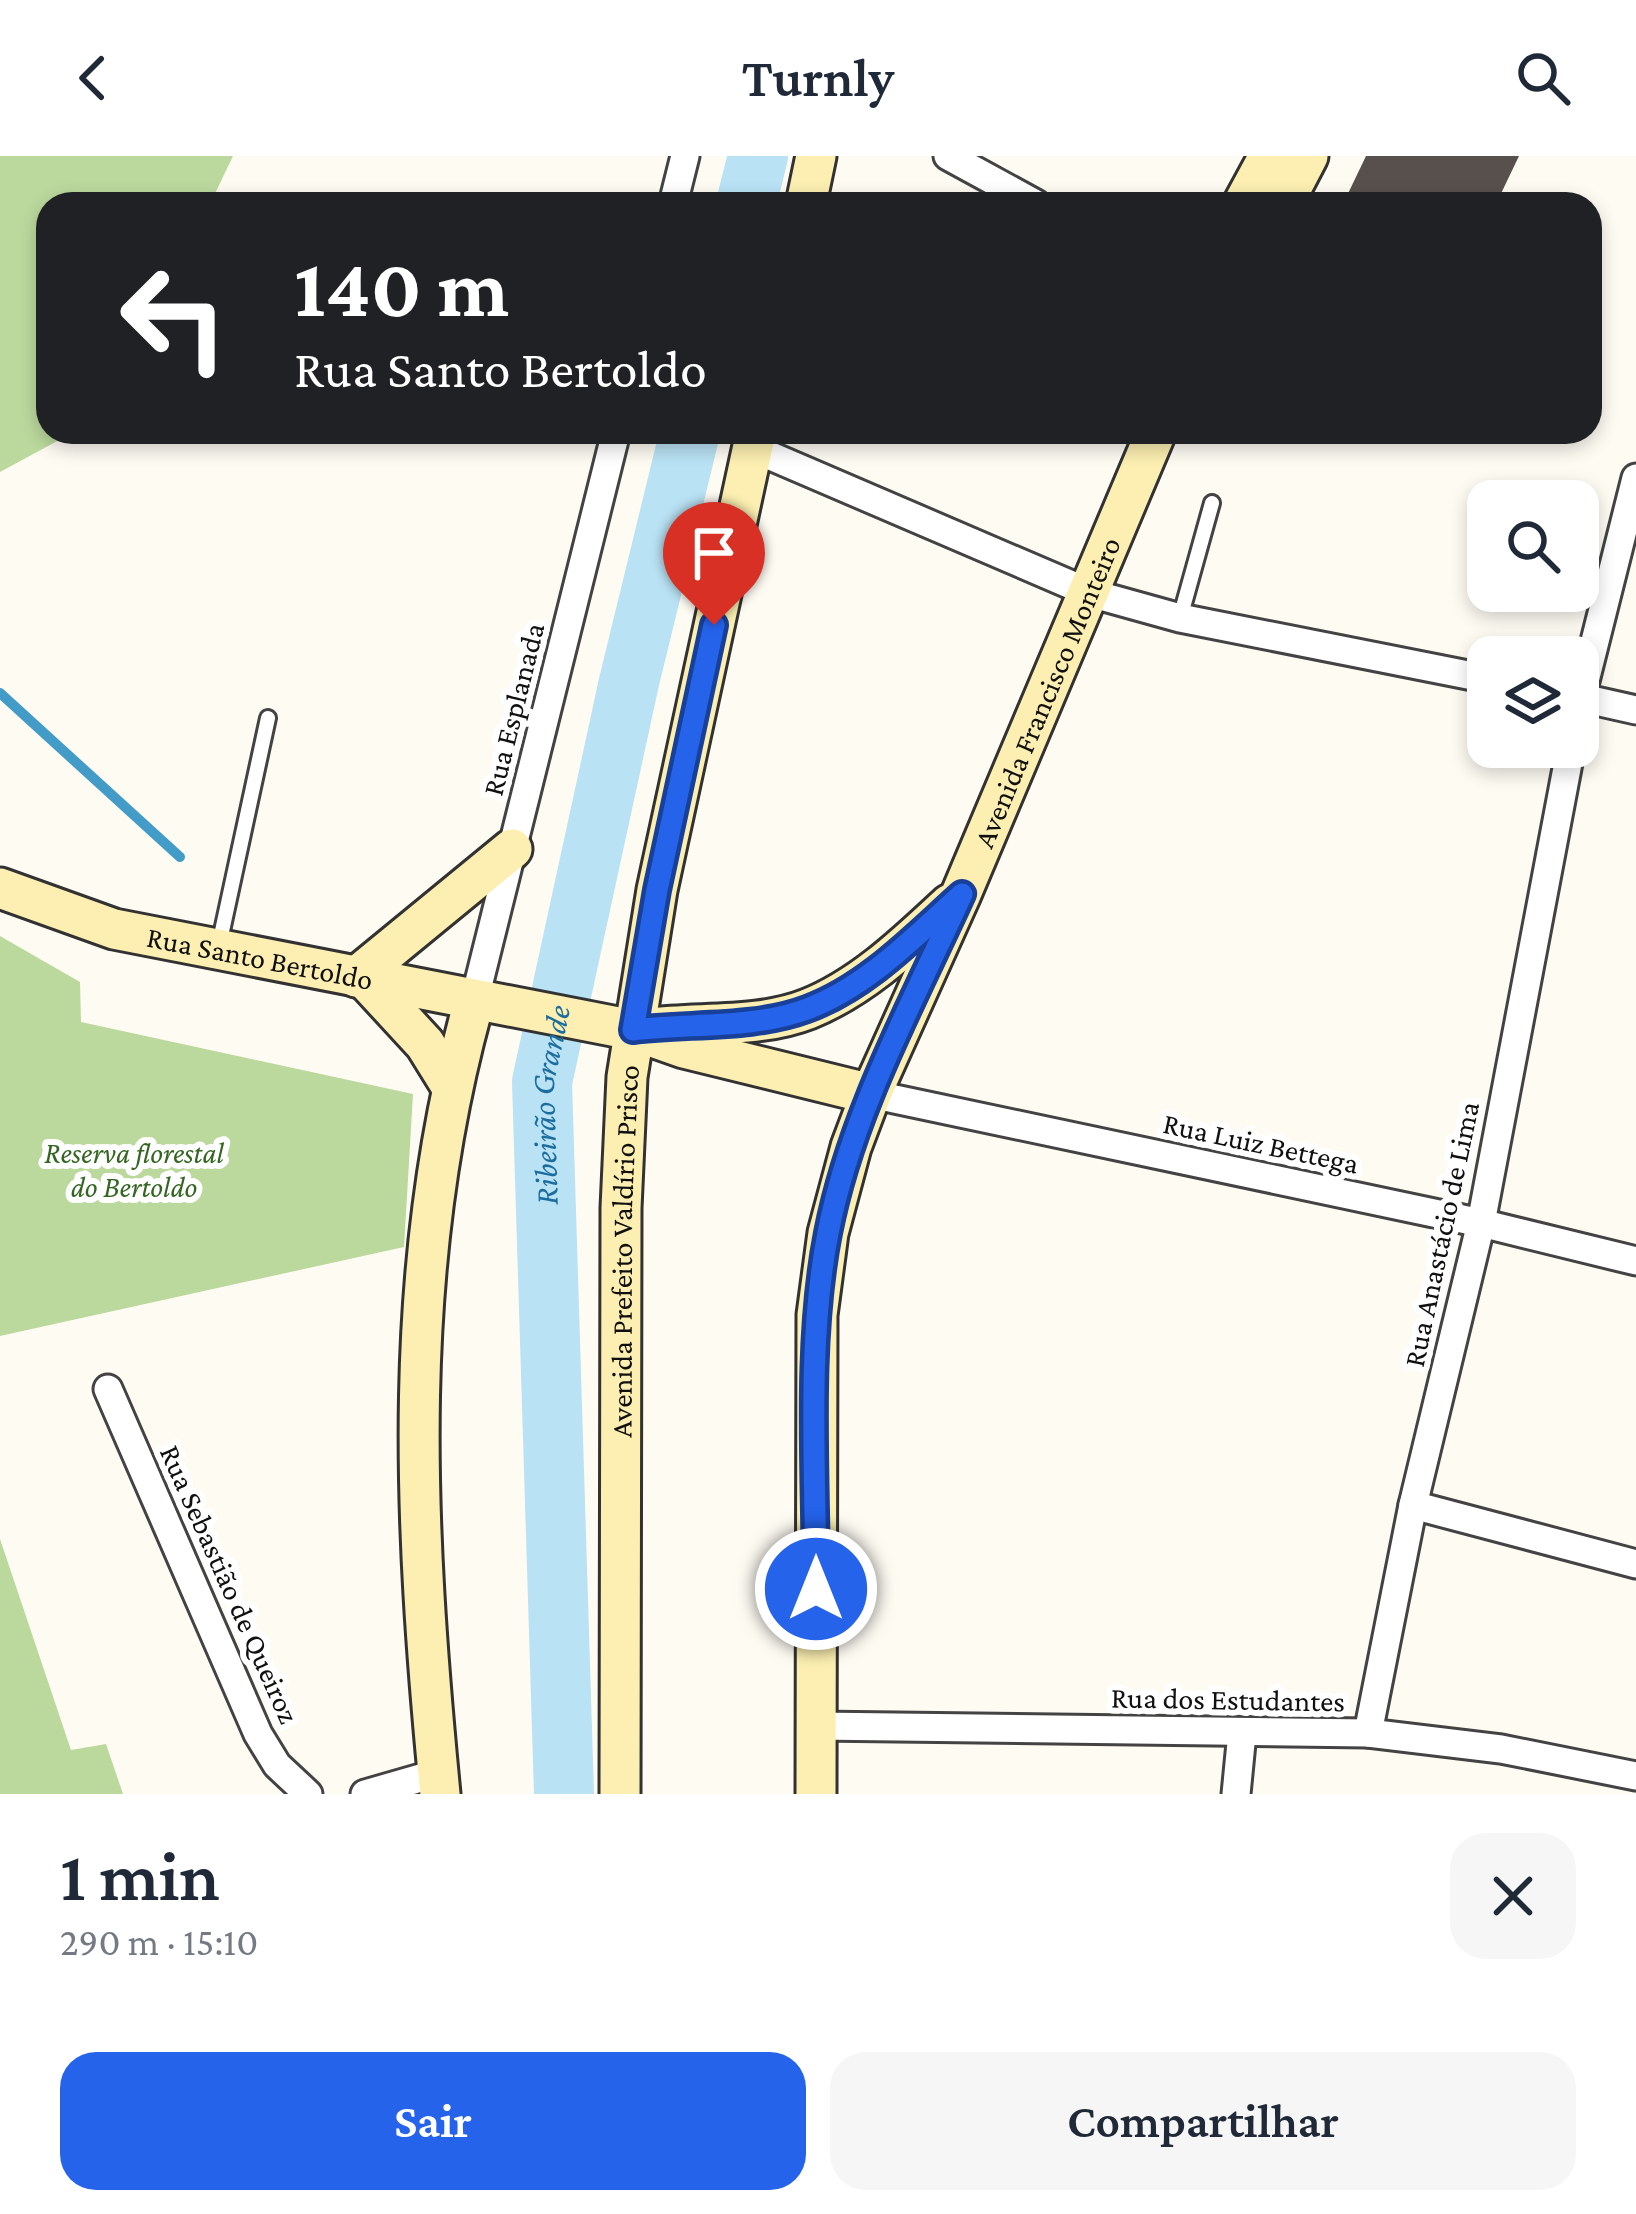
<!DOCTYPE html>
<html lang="pt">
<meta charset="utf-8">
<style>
:root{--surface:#fff;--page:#f6f6f7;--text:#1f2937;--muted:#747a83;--accent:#2563eb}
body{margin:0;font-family:"Crimson Pro",serif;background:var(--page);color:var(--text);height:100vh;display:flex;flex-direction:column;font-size:45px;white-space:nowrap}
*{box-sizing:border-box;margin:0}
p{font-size:39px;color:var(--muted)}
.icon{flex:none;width:66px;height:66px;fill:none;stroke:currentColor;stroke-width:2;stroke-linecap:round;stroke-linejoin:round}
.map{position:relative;height:1638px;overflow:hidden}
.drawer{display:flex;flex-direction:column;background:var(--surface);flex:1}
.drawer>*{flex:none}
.top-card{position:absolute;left:36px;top:36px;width:1566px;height:252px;border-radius:36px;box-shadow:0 6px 18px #0003;background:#202124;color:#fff;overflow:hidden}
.buttons{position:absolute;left:1467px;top:324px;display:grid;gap:24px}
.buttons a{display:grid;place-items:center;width:132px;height:132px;border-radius:24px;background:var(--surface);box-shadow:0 6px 18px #0003;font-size:60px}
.pin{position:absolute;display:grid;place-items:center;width:102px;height:102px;color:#fff;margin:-123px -51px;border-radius:50% 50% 50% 0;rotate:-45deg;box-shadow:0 0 12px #0007}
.pin .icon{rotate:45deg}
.me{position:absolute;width:132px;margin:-66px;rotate:0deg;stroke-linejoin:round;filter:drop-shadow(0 0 9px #0008)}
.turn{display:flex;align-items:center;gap:42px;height:252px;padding:0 60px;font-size:54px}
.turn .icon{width:156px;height:156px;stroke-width:2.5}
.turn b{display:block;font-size:84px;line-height:102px}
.round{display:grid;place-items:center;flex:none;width:126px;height:126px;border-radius:36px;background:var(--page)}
.overview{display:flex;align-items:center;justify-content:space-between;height:204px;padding:0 60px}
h1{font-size:72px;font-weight:600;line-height:90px}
.button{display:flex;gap:24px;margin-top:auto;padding:24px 60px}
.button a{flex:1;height:138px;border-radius:36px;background:var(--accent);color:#fff;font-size:48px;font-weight:600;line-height:138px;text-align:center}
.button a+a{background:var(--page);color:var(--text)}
header{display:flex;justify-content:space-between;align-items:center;height:156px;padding:0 60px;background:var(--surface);font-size:54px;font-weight:600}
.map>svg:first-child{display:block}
.forest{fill:#bbd99d}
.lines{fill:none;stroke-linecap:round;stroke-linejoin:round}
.stream{stroke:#439bc8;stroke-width:10}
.river{stroke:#b9e2f4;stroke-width:60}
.building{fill:#58504c}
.lane-casing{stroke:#434343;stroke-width:20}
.street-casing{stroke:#434343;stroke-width:33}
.secondary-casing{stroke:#323232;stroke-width:45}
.lane{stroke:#fff;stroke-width:14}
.street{stroke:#fff;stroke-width:27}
.secondary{stroke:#fcefb1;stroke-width:39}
.route-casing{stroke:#184099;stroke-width:30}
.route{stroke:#2563eb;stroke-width:21}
.labels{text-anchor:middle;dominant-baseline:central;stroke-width:12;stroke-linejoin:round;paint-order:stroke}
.street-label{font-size:30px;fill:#101010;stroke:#fff}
.park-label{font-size:30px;font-style:italic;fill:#346621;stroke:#fff}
.water-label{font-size:33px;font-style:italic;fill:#1c6d9e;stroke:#fff}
</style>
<header><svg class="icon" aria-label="back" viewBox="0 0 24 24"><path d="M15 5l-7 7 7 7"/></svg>Turnly<svg class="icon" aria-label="search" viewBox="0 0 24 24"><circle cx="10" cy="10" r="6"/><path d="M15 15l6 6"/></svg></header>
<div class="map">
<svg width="1636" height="1638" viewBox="0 0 1636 1638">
<rect width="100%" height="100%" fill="#fefbf3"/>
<g class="forest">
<polygon points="0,0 233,0 210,48 48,48 48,276 74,276 0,316"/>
<polygon points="0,780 80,826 81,866 413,938 404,1091 0,1180"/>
<polygon points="0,1383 71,1594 106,1588 123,1638 0,1638"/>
</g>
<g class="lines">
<polyline class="stream" points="0,537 180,701"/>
<g class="river">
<polyline points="746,48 758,0"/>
<path id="s1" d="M564 1638 542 926 629 526 690 276"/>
</g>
</g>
<polygon class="building" points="1366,0 1519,0 1496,48 1343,48"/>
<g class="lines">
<defs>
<g id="lane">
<polyline points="1180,462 1212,347"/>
<polyline points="219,789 268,562"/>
</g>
<g id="street">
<polyline points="948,0 1036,48"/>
<polyline points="673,48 685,0"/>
<polyline points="752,292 1090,437 1180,462 1488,523"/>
<polyline points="1578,541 1636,554"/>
<polyline points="1578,553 1636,322"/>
<polyline points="474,846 616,276"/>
<polyline points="871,938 1481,1067 1636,1105"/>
<polyline points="108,1233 258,1578 277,1609 308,1638"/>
<polyline points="1413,1349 1636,1408"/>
<polyline points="815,1570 1368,1577 1501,1593 1636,1620"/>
<polyline points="1368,1577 1413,1349 1481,1067 1571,591"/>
<polyline points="365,1638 438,1617"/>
<polyline points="1236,1638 1242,1577"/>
</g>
<g id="secondary">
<polyline points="806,48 816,0"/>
<polyline points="1243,48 1269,0"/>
<polyline points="1283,48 1308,0"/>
<path id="s2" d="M0 732 114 773 633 874 684 892 871 938"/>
<polyline points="356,821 512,693"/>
<polyline points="366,824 425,888 451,930"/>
<path d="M650 872C701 866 760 872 808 853 863 831 908 787 950 748"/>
<path d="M440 1638C414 1369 400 1109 474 846"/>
<path id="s3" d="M620 1638 621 1052 627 921 657 734 756 276"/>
<path id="s4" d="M816 1638 817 1159 828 1077 851 991 871 938 961 738 1156 276"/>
</g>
</defs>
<use href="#lane" class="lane-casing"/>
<use href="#street" class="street-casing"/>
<use href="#secondary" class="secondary-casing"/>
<use href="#lane" class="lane"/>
<use href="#street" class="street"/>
<use href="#secondary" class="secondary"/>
</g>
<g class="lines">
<defs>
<path id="route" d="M714 469 657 734 633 874C689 867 754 873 807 853 867 831 915 780 962 738 912 848 851 958 828 1077 806 1189 816 1319 816 1433"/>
</defs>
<use href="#route" class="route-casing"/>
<use href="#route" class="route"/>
</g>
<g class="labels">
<g class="street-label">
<text stroke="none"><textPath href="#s4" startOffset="1146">Avenida Francisco Monteiro</textPath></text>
<text transform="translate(513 553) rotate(-76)">Rua Esplanada</text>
<text stroke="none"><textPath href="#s2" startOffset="270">Rua Santo Bertoldo</textPath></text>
<text transform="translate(1261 987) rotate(12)">Rua Luiz Bettega</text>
<text transform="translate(1441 1078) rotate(-78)">Rua Anastácio de Lima</text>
<text stroke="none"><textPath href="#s3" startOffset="543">Avenida Prefeito Valdírio Prisco</textPath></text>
<text transform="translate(230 1428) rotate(66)">Rua Sebastião de Queiroz</text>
<text transform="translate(1228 1543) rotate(1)">Rua dos Estudantes</text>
</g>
<g class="park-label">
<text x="134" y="996">Reserva florestal<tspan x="134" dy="34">do Bertoldo</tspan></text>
</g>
<g class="water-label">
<text stroke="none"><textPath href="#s1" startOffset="690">Ribeirão Grande</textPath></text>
</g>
</g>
</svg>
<div class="buttons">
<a><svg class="icon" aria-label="search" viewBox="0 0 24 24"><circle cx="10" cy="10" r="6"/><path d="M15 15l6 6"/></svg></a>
<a><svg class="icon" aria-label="layers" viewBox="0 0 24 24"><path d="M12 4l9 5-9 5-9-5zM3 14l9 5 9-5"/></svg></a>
</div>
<div class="pin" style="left:714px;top:469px;background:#d93025"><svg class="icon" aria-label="arrive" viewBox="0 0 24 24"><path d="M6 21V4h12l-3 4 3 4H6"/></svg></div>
<svg class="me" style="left:816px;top:1433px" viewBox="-20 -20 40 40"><circle r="17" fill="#2563eb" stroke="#fff" stroke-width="3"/><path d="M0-11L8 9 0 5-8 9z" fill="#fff"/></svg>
<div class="top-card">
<div class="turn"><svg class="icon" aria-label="left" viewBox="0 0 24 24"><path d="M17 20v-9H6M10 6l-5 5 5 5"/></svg><div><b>140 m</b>Rua Santo Bertoldo</div></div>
</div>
</div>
<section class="drawer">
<div class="overview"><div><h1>1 min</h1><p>290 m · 15:10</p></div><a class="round"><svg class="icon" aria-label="close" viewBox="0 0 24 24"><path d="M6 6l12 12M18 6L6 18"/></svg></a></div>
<div class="button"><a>Sair</a><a>Compartilhar</a></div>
</section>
